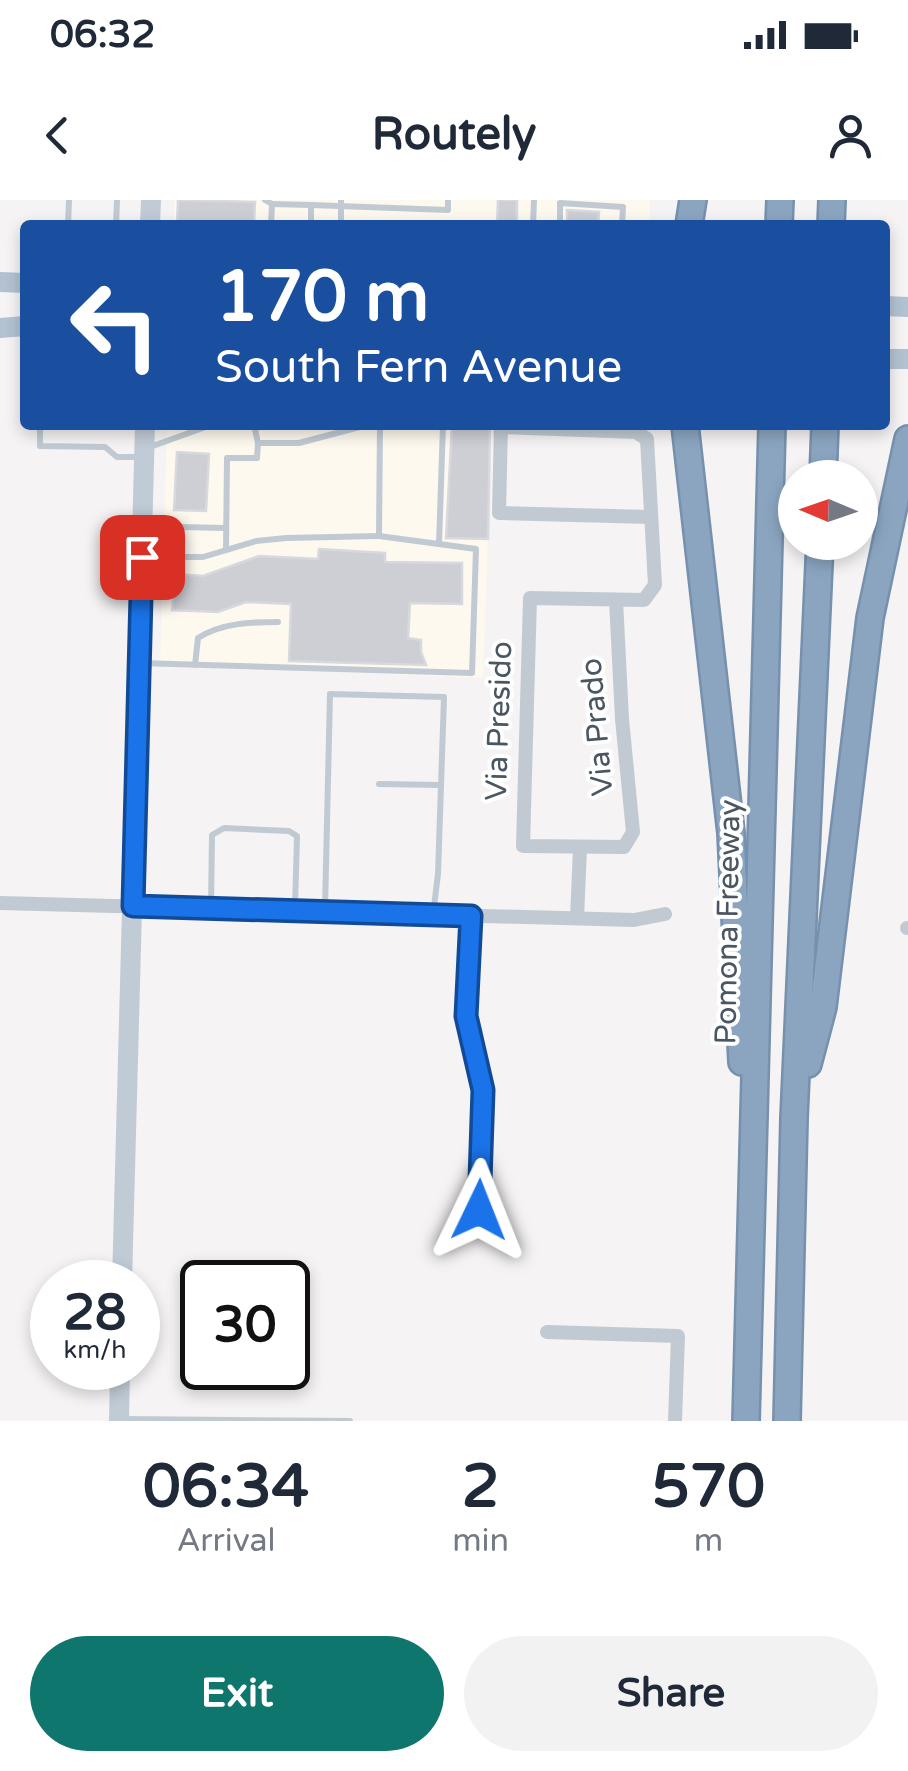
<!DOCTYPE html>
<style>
:root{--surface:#fff;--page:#f2f2f3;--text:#1f2937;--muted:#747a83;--accent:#0f766e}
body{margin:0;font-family:"Varela Round",sans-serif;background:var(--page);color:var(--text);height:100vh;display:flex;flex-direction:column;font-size:38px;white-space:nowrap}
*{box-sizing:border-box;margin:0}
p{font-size:32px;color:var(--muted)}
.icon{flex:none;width:55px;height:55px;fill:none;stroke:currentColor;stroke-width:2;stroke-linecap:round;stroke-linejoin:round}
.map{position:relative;height:1221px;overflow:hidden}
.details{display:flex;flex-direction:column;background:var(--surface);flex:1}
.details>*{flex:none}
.banner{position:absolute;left:20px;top:20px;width:870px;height:210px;border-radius:10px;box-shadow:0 5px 15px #0003;background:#1a4fa0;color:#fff;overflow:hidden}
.needle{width:65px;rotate:272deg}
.controls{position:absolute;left:778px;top:260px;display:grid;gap:20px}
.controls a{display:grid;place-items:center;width:100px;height:100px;border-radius:50%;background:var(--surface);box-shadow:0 5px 15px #0003;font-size:50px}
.speed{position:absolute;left:30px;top:1060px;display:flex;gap:20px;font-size:50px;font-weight:700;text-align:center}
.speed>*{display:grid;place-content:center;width:130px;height:130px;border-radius:50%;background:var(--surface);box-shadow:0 5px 15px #0003;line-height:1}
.speed small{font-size:25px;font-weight:400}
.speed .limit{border:5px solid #111;border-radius:15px;background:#fff;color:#111}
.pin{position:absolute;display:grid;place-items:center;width:85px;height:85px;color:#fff;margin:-42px;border-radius:20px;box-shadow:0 5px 15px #0006}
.me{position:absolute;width:110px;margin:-55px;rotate:2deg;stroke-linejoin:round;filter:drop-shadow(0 0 8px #0008)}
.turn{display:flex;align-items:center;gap:35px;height:210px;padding:0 30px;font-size:45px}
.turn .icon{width:130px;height:130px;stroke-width:2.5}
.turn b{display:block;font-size:70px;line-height:85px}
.eta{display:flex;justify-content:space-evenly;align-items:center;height:170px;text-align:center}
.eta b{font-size:60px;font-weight:700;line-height:70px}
.primary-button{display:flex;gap:20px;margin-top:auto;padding:20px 30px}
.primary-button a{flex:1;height:115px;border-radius:60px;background:var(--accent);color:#fff;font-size:40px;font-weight:700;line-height:115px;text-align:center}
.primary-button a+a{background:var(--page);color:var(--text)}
.status{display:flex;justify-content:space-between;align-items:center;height:70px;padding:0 50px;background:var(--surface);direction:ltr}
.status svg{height:28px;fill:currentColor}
header{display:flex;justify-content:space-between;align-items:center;height:130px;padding:0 30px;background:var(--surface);font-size:45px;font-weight:700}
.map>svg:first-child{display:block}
.commercial{fill:#fdf9ef}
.building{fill:#cdcfd5;stroke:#d7d9de;stroke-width:2.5}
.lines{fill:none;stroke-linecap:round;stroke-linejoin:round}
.highway-casing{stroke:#7690ad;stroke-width:30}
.lane{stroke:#c1cad2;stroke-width:6}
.street{stroke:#c1cad2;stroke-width:14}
.secondary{stroke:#c1cbd6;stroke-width:20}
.primary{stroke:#b3c2d1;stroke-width:20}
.highway{stroke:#8ba5c1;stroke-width:25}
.route-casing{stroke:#114b97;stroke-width:25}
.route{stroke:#1a73e8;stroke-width:18}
.labels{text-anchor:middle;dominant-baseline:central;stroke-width:8;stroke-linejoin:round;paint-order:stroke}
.street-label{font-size:30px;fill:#4a5661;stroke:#fff}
</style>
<div class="status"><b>06:32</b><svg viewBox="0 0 49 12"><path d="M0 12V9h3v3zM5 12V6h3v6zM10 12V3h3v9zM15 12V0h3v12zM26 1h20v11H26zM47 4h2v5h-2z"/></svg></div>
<header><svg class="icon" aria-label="back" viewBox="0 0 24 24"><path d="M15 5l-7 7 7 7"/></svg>Routely<svg class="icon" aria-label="person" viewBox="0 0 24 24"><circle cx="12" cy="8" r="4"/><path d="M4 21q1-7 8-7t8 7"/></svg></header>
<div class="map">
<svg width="908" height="1221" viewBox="0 0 908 1221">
<rect width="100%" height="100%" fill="#f5f3f3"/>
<g class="commercial">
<polygon points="174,0 650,0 649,25 174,25"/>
<polygon points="167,225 492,225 483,478 160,465"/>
</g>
<g class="building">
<polygon points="178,0 255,2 254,25 177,23"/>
<polygon points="498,0 517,0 517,25 497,25"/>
<polygon points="567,10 599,12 598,25 567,25"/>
<polygon points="452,225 490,225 488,339 446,338"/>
<polygon points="177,252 209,254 206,311 174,310"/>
<polygon points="319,349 385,353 385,362 462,363 462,404 410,403 408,438 421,440 421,452 426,465 289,461 291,404 246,402 218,412 172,410 176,374 203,376 259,356 318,359"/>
</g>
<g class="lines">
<defs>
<g id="highway">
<polyline points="689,25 693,0"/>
<polyline points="779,25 780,0"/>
<polyline points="831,25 832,0"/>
<polyline points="685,225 731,633 742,862"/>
<polyline points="823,278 825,225"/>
<polyline points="808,864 823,807 870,418 908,239"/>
<polyline points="746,1221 772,225"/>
<polyline points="787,1221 794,918 820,342"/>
</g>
</defs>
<use href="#highway" class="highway-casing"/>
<g class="lane">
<polyline points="265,0 272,4 271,25"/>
<polyline points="272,4 311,5"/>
<polyline points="68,25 69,0"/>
<polyline points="116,25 117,0"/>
<polyline points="311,25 311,5 448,10 448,0"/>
<polyline points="341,25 341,0"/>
<polyline points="533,25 534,0"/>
<polyline points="560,25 560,3 623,7 622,25"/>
<polyline points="40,225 40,246 105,247 117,257 139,257"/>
<polyline points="254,225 258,243"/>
<polyline points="150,247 211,225"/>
<polyline points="179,327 226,328"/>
<polyline points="439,344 443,225"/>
<polyline points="226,350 227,258 257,258 258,243 299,243 367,225"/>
<polyline points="143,357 203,357 256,341 286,338 379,336"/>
<polyline points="140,463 472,473 476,349 379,336 380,225"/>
<path d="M195 465 198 438C221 423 251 422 278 422"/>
<polyline points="379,584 440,585"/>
<polyline points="211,708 212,635 224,628 289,631 297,636 295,708"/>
<polyline points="325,709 330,494 444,497 438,674 433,715"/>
<polyline points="122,1219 350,1221"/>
</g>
<g class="street">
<polyline points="501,225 499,313 650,317"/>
<polyline points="501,227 636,232 647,239 655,385 644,400 530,398 523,646 624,647 633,632 622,519 616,400"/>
<polyline points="0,703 634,720 665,714"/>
<polyline points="471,716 466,816 483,890 479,1010"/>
<polyline points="577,718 580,648"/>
<polyline points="907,728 908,728"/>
<polyline points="547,1132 678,1136 675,1221"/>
</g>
<g class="secondary">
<polyline points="150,25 151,0"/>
<polyline points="122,1082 145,225"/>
<polyline points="119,1221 120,1168"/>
</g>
<g class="primary">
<polyline points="0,82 25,83"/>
<polyline points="885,106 908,107"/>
<polyline points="0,128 25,126"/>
<polyline points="885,159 908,159"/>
</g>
<use href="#highway" class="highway"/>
</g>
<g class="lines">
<defs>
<polyline id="route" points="142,357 133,706 471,716 466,816 483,890 479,1010"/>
</defs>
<use href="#route" class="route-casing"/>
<use href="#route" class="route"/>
</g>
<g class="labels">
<g class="street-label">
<text transform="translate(499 521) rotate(-88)">Via Presido</text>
<text transform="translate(597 527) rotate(-95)">Via Prado</text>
<text transform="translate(728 722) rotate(-89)">Pomona Freeway</text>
</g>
</g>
</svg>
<div class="controls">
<a><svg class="needle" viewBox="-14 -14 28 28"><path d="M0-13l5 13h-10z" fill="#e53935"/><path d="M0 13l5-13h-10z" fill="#747a83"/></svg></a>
</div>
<div class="speed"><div>28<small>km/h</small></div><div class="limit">30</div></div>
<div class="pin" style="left:142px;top:357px;background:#d93025"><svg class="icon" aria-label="arrive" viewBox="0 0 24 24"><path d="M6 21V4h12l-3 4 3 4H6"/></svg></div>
<svg class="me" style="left:479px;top:1010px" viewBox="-20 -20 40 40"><path d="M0-17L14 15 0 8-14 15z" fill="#1a73e8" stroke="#fff" stroke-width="4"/></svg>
<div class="banner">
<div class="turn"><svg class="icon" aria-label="left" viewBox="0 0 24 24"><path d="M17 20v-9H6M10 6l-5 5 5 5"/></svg><div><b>170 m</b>South Fern Avenue</div></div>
</div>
</div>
<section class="details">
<div class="eta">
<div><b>06:34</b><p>Arrival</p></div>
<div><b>2</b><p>min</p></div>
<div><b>570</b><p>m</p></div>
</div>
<div class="primary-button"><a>Exit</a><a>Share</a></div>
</section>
